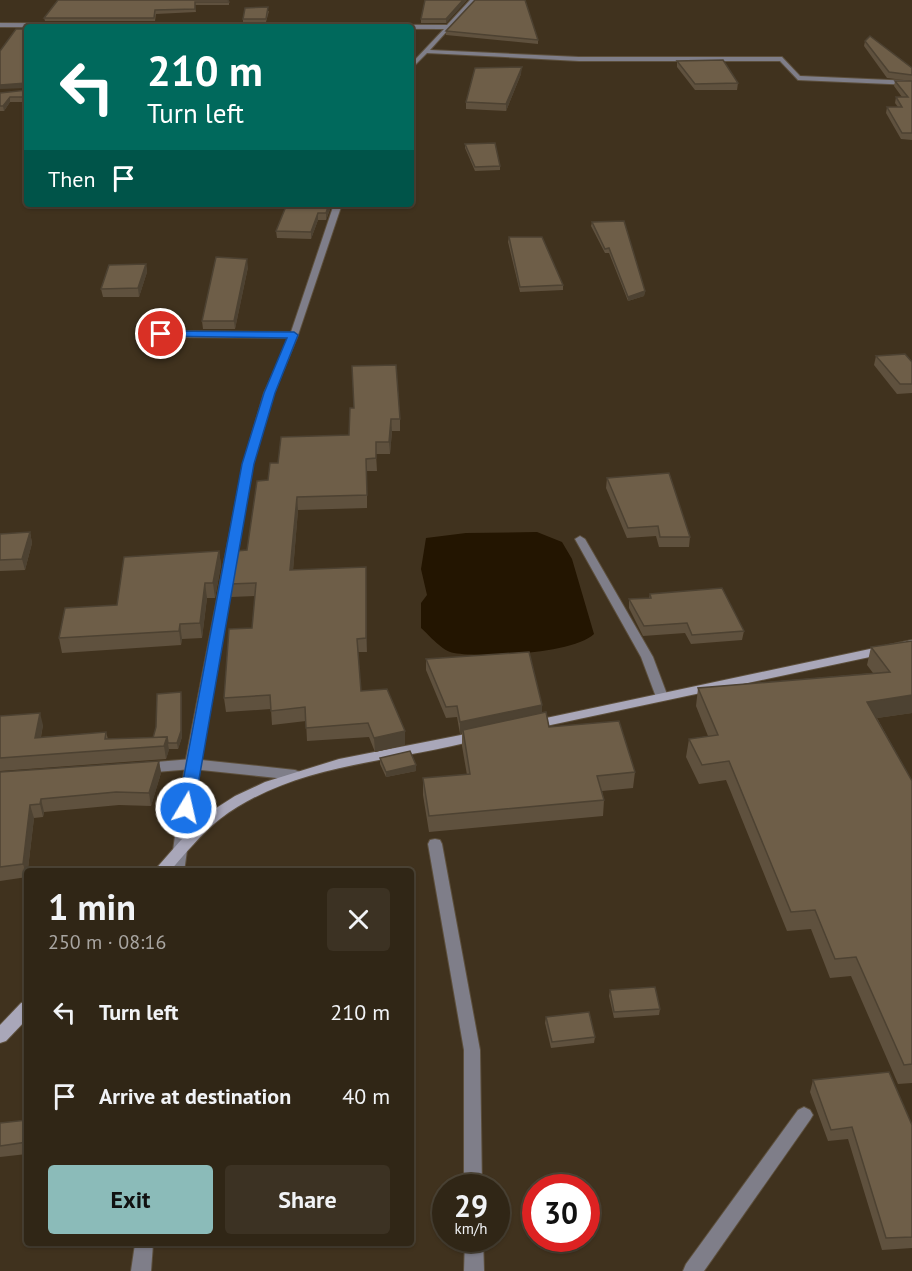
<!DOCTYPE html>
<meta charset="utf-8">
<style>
:root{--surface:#302616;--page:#3c3223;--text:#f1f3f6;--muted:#a8a5a1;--line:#4b4335;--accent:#8bbbb9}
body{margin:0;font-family:"PT Sans",sans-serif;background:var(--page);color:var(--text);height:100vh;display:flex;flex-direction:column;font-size:22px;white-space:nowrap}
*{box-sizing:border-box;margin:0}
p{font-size:20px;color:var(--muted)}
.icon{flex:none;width:33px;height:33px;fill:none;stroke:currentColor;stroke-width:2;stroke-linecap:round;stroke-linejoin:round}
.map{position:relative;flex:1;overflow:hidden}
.sheet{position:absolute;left:24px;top:868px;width:390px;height:378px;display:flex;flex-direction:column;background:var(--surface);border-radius:6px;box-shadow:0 2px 4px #0004,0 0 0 2px var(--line)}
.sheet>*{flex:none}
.hud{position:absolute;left:24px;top:24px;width:390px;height:183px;border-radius:6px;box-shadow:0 2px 4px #0004,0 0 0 2px var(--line);background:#00695c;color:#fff;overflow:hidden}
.speed{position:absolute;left:432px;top:1174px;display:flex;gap:12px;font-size:30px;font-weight:700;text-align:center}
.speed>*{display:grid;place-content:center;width:78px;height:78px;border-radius:50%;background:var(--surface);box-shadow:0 2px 4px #0004,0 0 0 2px var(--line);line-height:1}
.speed small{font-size:15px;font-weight:400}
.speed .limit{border:9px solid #d22;background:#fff;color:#111}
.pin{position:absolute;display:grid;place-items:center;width:51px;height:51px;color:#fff;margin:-26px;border:3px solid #fff;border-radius:50%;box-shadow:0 2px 6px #0007}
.me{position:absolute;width:66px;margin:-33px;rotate:9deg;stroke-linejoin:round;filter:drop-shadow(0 0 4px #0008)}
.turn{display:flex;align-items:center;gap:21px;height:126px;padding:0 24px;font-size:27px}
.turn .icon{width:78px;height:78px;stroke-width:2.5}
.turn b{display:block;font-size:42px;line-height:51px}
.then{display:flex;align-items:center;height:57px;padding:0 24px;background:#0003;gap:12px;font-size:22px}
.round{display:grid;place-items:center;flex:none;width:63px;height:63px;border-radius:6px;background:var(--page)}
.summary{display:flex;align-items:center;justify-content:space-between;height:102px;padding:0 24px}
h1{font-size:36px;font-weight:700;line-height:45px}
.button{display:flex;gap:12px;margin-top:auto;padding:12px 24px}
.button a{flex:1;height:69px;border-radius:6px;background:var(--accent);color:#111;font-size:24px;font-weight:700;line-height:69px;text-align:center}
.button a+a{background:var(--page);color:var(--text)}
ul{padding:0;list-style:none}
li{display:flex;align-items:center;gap:18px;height:84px;padding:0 24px}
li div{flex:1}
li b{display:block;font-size:22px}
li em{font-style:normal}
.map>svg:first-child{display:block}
.water{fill:#231501}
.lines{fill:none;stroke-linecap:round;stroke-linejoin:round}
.minor-casing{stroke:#5c4f3c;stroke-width:2}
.tertiary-casing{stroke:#5c4f3c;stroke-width:2}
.secondary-casing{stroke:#5c4f3c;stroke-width:2}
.minor{fill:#7f7e89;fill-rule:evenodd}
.tertiary{fill:#7f7e89;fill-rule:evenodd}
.secondary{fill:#a9a7b9;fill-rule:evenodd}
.wall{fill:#5f513e}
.shaded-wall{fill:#4d4232}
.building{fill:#6e5e48;stroke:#4d4232;stroke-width:1.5}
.route{fill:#1a73e8;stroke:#114b97;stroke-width:1.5}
</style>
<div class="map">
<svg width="912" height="1271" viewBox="0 0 912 1271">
<rect width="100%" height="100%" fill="#40321e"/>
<path class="water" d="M537 532 562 542 572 559 594 634C573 654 483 658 454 653 442 651 430 636 421 628V603L427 595 421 569 426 538 466 533Z"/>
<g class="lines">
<defs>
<g id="minor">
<polygon points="470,0 475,0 430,50 579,57 782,57 800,76 912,81 912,85 798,80 780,61 579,61 427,53 411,69 411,64 444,29 0,27 0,23 447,25"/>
<polygon points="334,204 342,204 298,335 274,393 253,464 199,764 184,872 170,872 185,764 243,464 264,393 289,338 161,337 157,334 161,331 291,332"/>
<polygon points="580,536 585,539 653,657 668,697 666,700 658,700 656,697 641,657 575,539"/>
<polygon points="435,839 440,840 442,844 480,1050 482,1188 464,1188 464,1050 428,844 430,840"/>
<polygon points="804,1107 810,1110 813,1115 810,1120 704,1271 683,1271 686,1264 798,1110"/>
<polygon points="465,1239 483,1239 484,1271 464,1271"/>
<polygon points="135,1244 153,1244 151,1271 131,1271"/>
</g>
<polygon id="tertiary" points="192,759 295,770 300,772 302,775 300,778 295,780 192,769 144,773 139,771 137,768 139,765 144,763"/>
<g id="secondary">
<polygon points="912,640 912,648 532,729 525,725 532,721"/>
<path d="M476 732 481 733 483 736 481 739C394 763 295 762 220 819 201 834 185 854 169 872H153L181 840 210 812 235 796 265 782 339 759Z"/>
<polygon points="27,1001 27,1019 6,1041 0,1043 0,1025 21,1003"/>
</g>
</defs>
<use href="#minor" class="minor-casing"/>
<use href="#tertiary" class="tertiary-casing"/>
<use href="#secondary" class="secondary-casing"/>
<use href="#minor" class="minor"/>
<use href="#tertiary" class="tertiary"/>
<use href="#secondary" class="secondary"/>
</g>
<g class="wall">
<polygon points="58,0 229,2 229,5 195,5 196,12 156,14 155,21 45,21 44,18"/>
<polygon points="467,0 446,23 421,23 421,19"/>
<polygon points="269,11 266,22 243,22 243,19"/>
<polygon points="446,31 538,40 538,44 446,35"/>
<polygon points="865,41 912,68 912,81 887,78 864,46"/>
<polygon points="677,61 738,83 737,90 695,90 677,67"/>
<polygon points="521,74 506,111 466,109 466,102"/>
<polygon points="895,81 912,81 912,140 901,139 886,113 887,107 898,107 895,103 896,97 902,97 894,86"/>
<polygon points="27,90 27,102 10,102 4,111 0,111 0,93"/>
<polygon points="465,144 500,166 500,170 475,171 465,148"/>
<polygon points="287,204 332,204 326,220 318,220 311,239 277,238 276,231"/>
<polygon points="592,222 645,291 644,296 628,301 609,253 605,253 591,226"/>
<polygon points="509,237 563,285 563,290 520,292 508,242"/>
<polygon points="146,264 147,272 139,297 103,297 101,289"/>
<polygon points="248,267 235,329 203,329 202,321"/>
<polygon points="876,356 912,362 912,393 897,394 874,365"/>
<polygon points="354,408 400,419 400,431 392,431 390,454 376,454 377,471 367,471 367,508 298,510 293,570 366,567 367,652 358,652 361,691 405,731 405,745 375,752 369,737 307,741 306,721 272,725 271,709 226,712 224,698 252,628 255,596 231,597 230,584 247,550 268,480 278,463 349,435"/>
<polygon points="607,478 690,537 689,547 659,547 656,536 627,538 606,488"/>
<polygon points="30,532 32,543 25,570 0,571 0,534"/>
<polygon points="219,551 221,565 215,598 207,598 202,638 182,639 181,645 62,653 59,638"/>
<polygon points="650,594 744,631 742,640 691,644 685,633 643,636 629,608 629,599 649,598"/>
<polygon points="912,641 912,713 877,718 912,781 912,1083 898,1084 851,976 830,978 811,929 787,931 726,780 699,784 686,757 689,739 708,736 696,706 698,688 873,673 867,665 871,647"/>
<polygon points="426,659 542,713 549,727 635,772 633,788 602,791 604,800 603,816 429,832 423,795 423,778 467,775 462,746 462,733 460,734 457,717 446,718 426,670"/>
<polygon points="182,698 182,737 178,749 169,749 166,759 0,771 0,716 43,725 41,737 106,732 108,739 153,738"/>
<polygon points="380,758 416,765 416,771 386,777 380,764"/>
<polygon points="159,761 161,773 151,806 119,805 44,812 43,817 34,818 27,877 0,881 0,772"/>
<polygon points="610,990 660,1009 659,1015 614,1018 609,996"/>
<polygon points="546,1017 595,1037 594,1043 551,1048 545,1023"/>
<polygon points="813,1080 912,1125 912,1248 882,1250 848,1139 828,1141 810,1092"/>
<polygon points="27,1120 27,1154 0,1157 0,1123"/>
</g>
<g class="shaded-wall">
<polygon points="463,0 467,0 446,23 446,19"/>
<polygon points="522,67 521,74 506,111 506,104"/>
<polygon points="26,83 27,88 0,89 0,85"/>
<polygon points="10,97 10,102 4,111 3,106"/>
<polygon points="329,204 332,204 326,220 326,213"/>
<polygon points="318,213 318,220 311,239 311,232"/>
<polygon points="247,259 248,267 235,329 234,321"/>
<polygon points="146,264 147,272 139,297 138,288"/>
<polygon points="645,291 644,296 628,301 628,297"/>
<polygon points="391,419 392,431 390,454 389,442"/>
<polygon points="297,497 298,510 292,583 290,570"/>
<polygon points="30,532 32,543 25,570 22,559"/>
<polygon points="219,551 221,565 215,598 213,583"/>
<polygon points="366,567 366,580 367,652 366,638"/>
<polygon points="205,583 207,598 202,638 200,623"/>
<polygon points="180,624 182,639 181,645 179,631"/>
<polygon points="181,692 182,698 182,737 178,749 177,743"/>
<polygon points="912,695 912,713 863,720 867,702"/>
<polygon points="542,705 542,716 463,730 462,733 460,734 460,722"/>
<polygon points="40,713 43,725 38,750 35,738"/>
<polygon points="405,731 405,745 375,752 374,738"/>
<polygon points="167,737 169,750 166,759 164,746"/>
<polygon points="159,761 161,773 151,806 149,793"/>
<polygon points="416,765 416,771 386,777 386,772"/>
<polygon points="41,799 44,812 43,817 40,804"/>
<polygon points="30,805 34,818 27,877 23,864"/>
</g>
<g class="building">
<polygon points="58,0 228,0 229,2 195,2 195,9 155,10 154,18 44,18"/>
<polygon points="425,0 463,0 446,19 421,19"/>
<polygon points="475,0 525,0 538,40 446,31"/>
<polygon points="268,7 266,19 243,19 245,8"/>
<polygon points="38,25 153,26 153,27 37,27"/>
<rect x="241" y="26" width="36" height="1"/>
<polygon points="16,29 27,29 27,86 26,83 0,85 0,51"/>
<polygon points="870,36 912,68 912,75 889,72 865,41"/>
<polygon points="723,60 738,83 695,84 677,61"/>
<polygon points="522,67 506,104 466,102 475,68"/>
<polygon points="895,81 912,81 912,133 902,133 887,107 902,107 896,97 908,97"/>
<polygon points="27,90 27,97 10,97 3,106 0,106 0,93"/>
<polygon points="495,143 500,166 475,167 465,144"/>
<polygon points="287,204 329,204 326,213 318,213 311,232 276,231"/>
<polygon points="624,221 645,291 628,297 609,248 605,249 592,222"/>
<polygon points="509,237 542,237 563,285 520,287"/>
<polygon points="216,257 247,259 234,321 202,321"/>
<polygon points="146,264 138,288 101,289 109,265"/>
<polygon points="905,354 912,362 912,384 900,384 876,356"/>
<polygon points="396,365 400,419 391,419 389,442 376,442 376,458 366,459 367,495 297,497 290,570 366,567 366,638 357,639 361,691 387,689 405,731 374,738 368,723 306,728 305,707 271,711 270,695 224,698 229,629 252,628 256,583 230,584 236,551 247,550 257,481 268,480 270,463 278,463 281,437 349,435 350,408 354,408 352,366"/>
<polygon points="669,473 690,537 660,537 658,526 628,528 607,478"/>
<polygon points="30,532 22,559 0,560 0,534"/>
<polygon points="219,551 213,583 205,583 200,623 180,624 179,631 59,638 65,608 117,605 124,557"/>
<polygon points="722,588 744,631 692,635 687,623 644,626 629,599 651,598 650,594"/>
<polygon points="912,641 912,695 867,702 912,781 912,1064 904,1065 856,957 835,959 815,910 791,912 729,761 702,765 689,739 718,735 698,688 890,672 871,647"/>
<polygon points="529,652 542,705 460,722 457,706 446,707 426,659"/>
<polygon points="181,692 181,731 177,743 168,743 167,737 153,738 156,727 157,694"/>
<polygon points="546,712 549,727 619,721 635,772 597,776 604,800 429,816 423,778 470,774 463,730"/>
<polygon points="40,713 35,738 106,732 105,739 167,737 164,746 0,758 0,716"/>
<polygon points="410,751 416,765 386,772 380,758"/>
<polygon points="159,761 149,793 116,792 41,799 40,804 30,805 23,864 0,867 0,772"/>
<polygon points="655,987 660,1009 614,1012 610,990"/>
<polygon points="589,1012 595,1037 552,1042 546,1017"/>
<polygon points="889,1072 912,1125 912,1237 886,1238 852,1127 831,1130 813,1080"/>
<polygon points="27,1120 27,1142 0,1146 0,1123"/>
</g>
<polygon class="route" points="161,331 294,332 298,335 275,393 254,464 194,808 186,813 178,808 242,464 264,393 287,338 158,336 158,332"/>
</svg>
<div class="speed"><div>29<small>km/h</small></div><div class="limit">30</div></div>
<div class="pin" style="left:161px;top:334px;background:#d93025"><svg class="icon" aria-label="arrive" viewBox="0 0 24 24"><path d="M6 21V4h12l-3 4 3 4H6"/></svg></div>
<svg class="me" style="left:186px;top:808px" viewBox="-20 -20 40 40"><circle r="17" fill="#1a73e8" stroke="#fff" stroke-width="3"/><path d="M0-11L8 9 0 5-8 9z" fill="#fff"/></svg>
<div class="hud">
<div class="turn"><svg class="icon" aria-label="left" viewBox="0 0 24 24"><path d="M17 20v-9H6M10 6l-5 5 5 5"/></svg><div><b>210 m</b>Turn left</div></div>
<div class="then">Then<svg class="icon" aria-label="arrive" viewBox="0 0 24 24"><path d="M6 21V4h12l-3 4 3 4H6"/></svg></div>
</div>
<section class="sheet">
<div class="summary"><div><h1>1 min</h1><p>250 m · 08:16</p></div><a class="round"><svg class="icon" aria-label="close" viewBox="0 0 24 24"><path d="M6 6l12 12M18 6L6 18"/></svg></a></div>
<ul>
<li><svg class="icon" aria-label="left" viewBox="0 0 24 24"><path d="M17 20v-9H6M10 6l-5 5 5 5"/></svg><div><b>Turn left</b></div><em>210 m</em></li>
<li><svg class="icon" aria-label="arrive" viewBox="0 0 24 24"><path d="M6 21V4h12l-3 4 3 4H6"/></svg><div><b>Arrive at destination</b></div><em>40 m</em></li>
</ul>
<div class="button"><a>Exit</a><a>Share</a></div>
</section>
</div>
